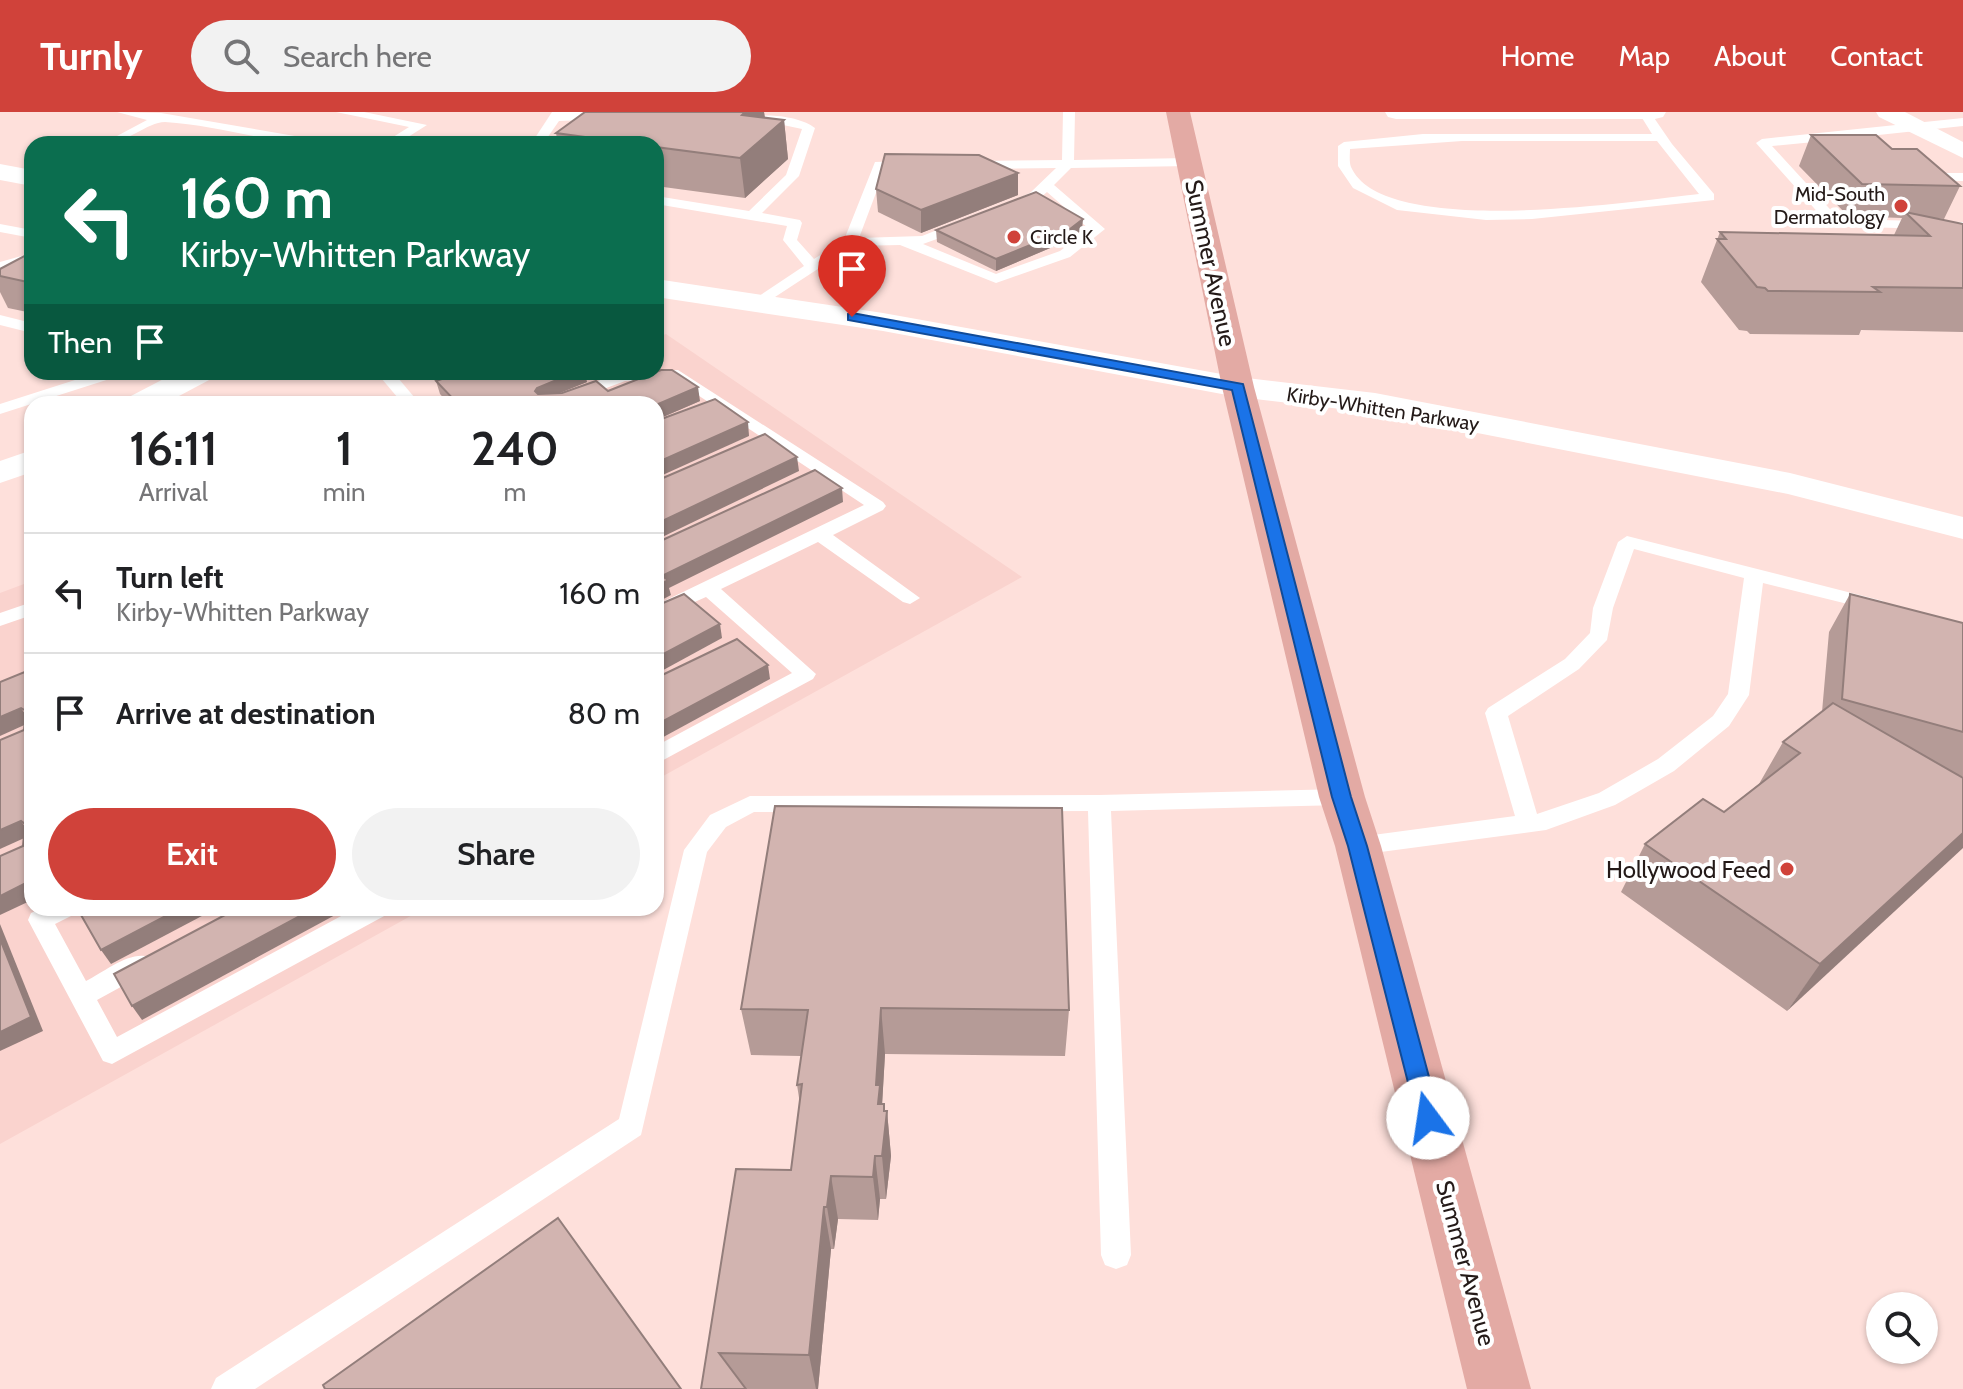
<!DOCTYPE html>
<style>
:root{--surface:#fff;--page:#f2f2f2;--text:#202124;--muted:#757577;--line:#e0e0e0;--accent:#d0423a}
body{margin:0;font-family:Cabin,sans-serif;background:var(--page);color:var(--text);height:100vh;display:flex;flex-direction:column;font-size:30px;white-space:nowrap}
*{box-sizing:border-box;margin:0}
p{font-size:26px;color:var(--muted)}
.icon{flex:none;width:44px;height:44px;fill:none;stroke:currentColor;stroke-width:2;stroke-linecap:round;stroke-linejoin:round}
.map{position:relative;flex:1;overflow:hidden}
.drawer{position:absolute;left:24px;top:284px;width:640px;height:520px;display:flex;flex-direction:column;background:var(--surface);border-radius:24px;box-shadow:0 2px 6px #0004}
.drawer>*{flex:none}
.banner{position:absolute;left:24px;top:24px;width:640px;height:244px;border-radius:24px;box-shadow:0 2px 6px #0004;background:#0b6e4f;color:#fff;overflow:hidden}
.fabs{position:absolute;left:1866px;top:1180px;display:grid;gap:16px}
.fabs a{display:grid;place-items:center;width:72px;height:72px;border-radius:50%;background:var(--surface);box-shadow:0 2px 6px #0004;font-size:40px}
.pin{position:absolute;display:grid;place-items:center;width:68px;height:68px;color:#fff;margin:-82px -34px;border-radius:50% 50% 50% 0;rotate:-45deg;box-shadow:0 0 8px #0007}
.pin .icon{rotate:45deg}
.me{position:absolute;width:88px;margin:-44px;rotate:346deg;stroke-linejoin:round;filter:drop-shadow(0 0 6px #0008)}
.turn{display:flex;align-items:center;gap:28px;height:168px;padding:0 24px;font-size:36px}
.turn .icon{width:104px;height:104px;stroke-width:2.5}
.turn b{display:block;font-size:56px;line-height:68px}
.then{display:flex;align-items:center;height:76px;padding:0 24px;background:#0003;gap:16px;font-size:30px}
.eta{display:flex;justify-content:space-evenly;align-items:center;height:136px;text-align:center}
.eta b{font-size:48px;font-weight:600;line-height:56px}
.action{display:flex;gap:16px;margin-top:auto;padding:16px 24px}
.action a{flex:1;height:92px;border-radius:48px;background:var(--accent);color:#fff;font-size:32px;font-weight:600;line-height:92px;text-align:center}
.action a+a{background:var(--page);color:var(--text)}
ul{padding:0;list-style:none}
li{display:flex;align-items:center;gap:24px;height:120px;padding:0 24px;border-top:2px solid var(--line)}
li div{flex:1}
li b{display:block;font-size:30px}
li em{font-style:normal}
header{display:flex;align-items:center;gap:48px;box-sizing:border-box;height:112px;padding:0 40px;background:var(--accent);color:#fff}
header strong{font-size:38px}
nav{display:flex;gap:44px;margin-inline-start:auto;font-size:28px}
.search{width:560px;height:72px;background:var(--page);display:flex;align-items:center;gap:20px;box-sizing:border-box;padding:0 28px;border-radius:44px;color:var(--muted);font-size:30px}
.map>svg:first-child{display:block}
.built{fill:#fad3ce}
.lines{fill:none;stroke-linecap:round;stroke-linejoin:round}
.service{fill:#fff;fill-rule:evenodd}
.minor{fill:#fff;fill-rule:evenodd}
.secondary{fill:#fff;fill-rule:evenodd}
.primary{fill:#e3aaa4;fill-rule:evenodd}
.wall{fill:#b59b97}
.shaded-wall{fill:#937e7b}
.building{fill:#d2b4b0;stroke:#937e7b;stroke-width:2}
.route{fill:#1a73e8;stroke:#114b97;stroke-width:2}
.poi-dot{fill:#d0423a;stroke:#fff;stroke-width:3}
.labels{text-anchor:middle;dominant-baseline:central;stroke-width:8;stroke-linejoin:round;paint-order:stroke}
.far-poi-label{font-size:20px;fill:#241a18;stroke:#fff;text-anchor:end}
.far-street-label{font-size:20px;fill:#241a18;stroke:#fff}
.street-label{font-size:24px;fill:#241a18;stroke:#fff}
.poi-label{font-size:24px;fill:#241a18;stroke:#fff;text-anchor:end}
</style>
<header>
<strong>Turnly</strong>
<div class="search"><svg class="icon" aria-label="search" viewBox="0 0 24 24"><circle cx="10" cy="10" r="6"/><path d="M15 15l6 6"/></svg>Search here</div>
<nav><a>Home</a><a>Map</a><a>About</a><a>Contact</a></nav>
</header>
<div class="map">
<svg width="1963" height="1277" viewBox="0 0 1963 1277">
<rect width="100%" height="100%" fill="#fee0db"/>
<g class="built">
<polygon points="666,222 1022,465 656,668 656,292 486,292 568,260 656,260 656,226"/>
<polygon points="32,469 32,796 425,796 0,1032 0,481"/>
</g>
<g class="lines">
<g class="service">
<path d="M117 0 161 1 318 28 324 32C270 32 218 13 165 10 147 10 127 32 102 32L147 8Z"/>
<polygon points="336,0 364,0 427,13 397,32 382,32 409,15"/>
<polygon points="552,0 613,0 616,3 610,7 559,9 543,32 531,32"/>
<path d="M1063 0H1075L1074 48 1189 46 1195 50 1189 54 1071 56 1054 73 1105 117 1070 145 996 171 900 133 853 134 758 196 750 191 753 188 804 154 783 128 787 114 656 92V84L749 99 786 63 802 17 750 6C765 0 802 5 815 16L799 64 762 101 800 108 802 111 797 128 814 147 844 128 875 50 910 49 916 53 915 56 885 57 859 126 922 124 960 109H970V115L923 132 996 162 1060 139 1089 117 1047 80C1037 89 1016 101 1004 93L1030 81 1056 56 973 57 967 53 973 49 1062 48Z"/>
<path d="M1650 0 1672 32 1714 82V88L1532 107 1486 108 1397 98 1353 76 1338 54V34L1344 30 1423 22H1652L1639 1ZM1462 29H1657L1699 82C1634 89 1383 128 1351 55 1349 50 1350 42 1350 37Z"/>
<polygon points="1963,6 1963,14 1869,24 1875,30 1869,34 1855,26 1772,34 1839,107 1963,110 1963,118 1830,114 1756,31 1762,27"/>
<polygon points="1920,61 1963,61 1963,69 1915,68 1915,62"/>
<polygon points="0,112 32,118 32,126 0,120"/>
<polygon points="32,141 32,150 0,159 0,150"/>
<polygon points="0,203 32,211 32,221 0,213"/>
<polygon points="678,258 883,390 886,394 883,398 833,423 920,486 910,492 903,490 818,430 721,477 816,562 813,567 656,652 656,634 792,561 706,485 656,507 656,493 864,393 675,268 625,269 564,292 541,292 620,260"/>
<polygon points="100,260 124,260 122,263 0,302 0,292"/>
<polygon points="376,260 393,260 420,292 403,292"/>
<path d="M1627 424 1883 489 1886 493 1876 499 1763 471 1749 583 1729 614 1674 659 1615 693 1546 718 1358 743 1350 740 1346 734 1350 728 1358 725 1515 704 1485 601 1488 596 1565 547 1590 521 1593 496 1618 430ZM1634 437 1744 466 1728 582 1713 604 1658 647 1599 681 1537 702 1508 604 1579 557 1607 528 1613 496Z"/>
<polygon points="32,490 32,503 0,514 0,501"/>
<polygon points="1342,677 1350,679 1353,685 1350,691 1342,693 1111,699 1131,1143 1127,1153 1116,1157 1105,1153 1101,1143 1088,699 754,700 726,715 707,740 641,1023 255,1277 211,1277 216,1266 619,1007 684,738 710,703 750,684 1099,683"/>
<path d="M42 796H76L73 803 55 812 86 869C104 860 130 838 150 845L154 852 150 859 97 888 117 925 356 796H389L386 803 112 952 103 949 28 808 31 801Z"/>
</g>
<g class="minor">
<polygon points="1385,0 1666,0 1663,5 1655,7 1396,7 1388,5"/>
<polygon points="1876,0 1905,0 1963,30 1963,46 1879,5"/>
<polygon points="177,260 215,260 211,267 164,292 124,292 129,285"/>
<polygon points="32,338 32,360 0,371 0,349"/>
</g>
<g class="secondary">
<polygon points="0,52 32,58 32,74 0,68"/>
<polygon points="656,167 883,201 1238,265 1375,281 1790,361 1963,405 1963,427 1788,382 1375,301 1238,285 883,219 656,185"/>
</g>
<polygon class="primary" points="1166,0 1190,0 1254,275 1365,685 1381,734 1531,1277 1467,1277 1335,734 1319,685 1222,275"/>
</g>
<g class="wall">
<polygon points="764,0 765,6 784,8 788,47 745,86 656,74 656,32 558,32 556,21"/>
<polygon points="1811,23 1892,37 1960,74 1944,107 1934,106 1963,112 1963,220 1861,218 1859,223 1750,222 1747,219 1739,218 1701,170 1720,120 1894,123 1902,106 1848,104 1799,54"/>
<polygon points="1018,61 1018,83 921,121 878,100 876,77"/>
<polygon points="936,118 1082,118 1069,128 996,159 937,130"/>
<polygon points="32,140 32,201 8,196 0,180 0,157"/>
<polygon points="462,260 584,260 587,270 559,281 608,279 700,289 656,308 656,292 449,292 440,282 436,269"/>
<polygon points="1850,482 1963,511 1963,665 1958,663 1787,899 1621,780 1645,732 1724,700 1759,672 1783,630 1822,600 1829,520"/>
<polygon points="775,694 1069,898 1065,944 885,942 882,992 884,992 885,999 887,999 891,1044 886,1087 880,1087 878,1108 838,1107 834,1137 831,1137 818,1277 701,1277 791,1058 800,992 797,973 801,944 751,943 741,897"/>
</g>
<g class="shaded-wall">
<polygon points="745,0 764,0 767,23 784,8 788,47 745,86 740,46 742,3"/>
<polygon points="1018,61 1018,83 921,121 921,98"/>
<polygon points="1083,107 1082,118 1069,128 996,159 996,147"/>
<polygon points="576,260 584,260 587,270 540,289 535,279 537,276"/>
<polygon points="698,275 700,289 656,308 656,293"/>
<polygon points="748,310 749,324 656,366 656,351"/>
<polygon points="797,345 799,359 656,428 656,412"/>
<polygon points="842,376 843,390 669,476 671,483 656,491 656,475 662,464"/>
<polygon points="720,512 722,526 656,562 656,546"/>
<polygon points="768,553 770,567 656,629 656,613"/>
<polygon points="21,596 31,610 0,624 0,605"/>
<polygon points="21,709 31,723 0,737 0,718"/>
<polygon points="1963,721 1963,736 1787,899 1820,852"/>
<polygon points="32,768 32,788 0,803 0,784"/>
<polygon points="181,796 217,796 111,852 101,838"/>
<polygon points="315,796 348,796 142,908 132,894"/>
<polygon points="0,812 43,919 0,939"/>
<polygon points="881,896 885,942 882,994 882,1036 876,973"/>
<polygon points="884,992 886,1010 887,999 891,1044 886,1087 882,1044"/>
<polygon points="875,1044 880,1087 878,1108 873,1065"/>
<polygon points="831,1064 838,1107 834,1137 827,1095"/>
<polygon points="824,1095 831,1137 818,1277 816,1277 809,1243"/>
</g>
<g class="building">
<polygon points="585,0 745,0 742,3 784,8 740,46 656,35 656,32 636,32 556,21"/>
<polygon points="1811,23 1876,23 1892,37 1917,37 1960,74 1862,72"/>
<polygon points="885,42 979,43 1018,61 921,98 876,77"/>
<polygon points="1036,80 1083,107 1070,117 996,147 936,118"/>
<polygon points="1905,100 1963,112 1963,176 1873,175 1880,180 1768,179 1765,176 1757,175 1717,127 1726,127 1720,120 1930,124"/>
<polygon points="32,140 32,171 0,164 0,157"/>
<polygon points="661,258 672,258 698,275 656,293 656,292 458,292 436,269 462,260 576,260 537,276 535,279 538,282 562,281 596,269 608,279"/>
<polygon points="715,287 748,310 656,351 656,309"/>
<polygon points="765,322 797,345 656,412 656,369"/>
<polygon points="815,358 842,376 662,464 668,468 656,475 656,431"/>
<polygon points="684,482 720,512 656,546 656,494"/>
<polygon points="1850,482 1963,511 1963,620 1842,587"/>
<polygon points="737,527 768,553 656,613 656,566"/>
<polygon points="32,557 32,768 0,784 0,744 23,734 25,712 21,709 0,718 0,628 24,618 26,599 21,596 0,605 0,570"/>
<polygon points="1833,591 1963,666 1963,721 1820,852 1645,732 1703,687 1724,700 1800,641 1783,630"/>
<polygon points="775,694 1062,696 1069,898 881,896 876,973 880,973 878,992 884,992 884,999 887,999 882,1044 875,1044 873,1065 831,1064 827,1095 824,1095 809,1243 719,1241 746,1277 701,1277 736,1057 791,1058 802,972 797,973 808,898 741,897"/>
<polygon points="77,796 181,796 101,838"/>
<polygon points="238,796 315,796 132,894 114,862"/>
<polygon points="0,827 31,905 0,920"/>
<polygon points="558,1106 681,1277 325,1277 323,1273"/>
</g>
<polygon class="route" points="852,201 1243,272 1351,685 1367,734 1440,1006 1437,1013 1428,1016 1420,1013 1417,1006 1348,734 1332,685 1232,278 848,208 848,202"/>
<g class="poi-dot">
<circle cx="1901" cy="94" r="8"/>
<circle cx="1014" cy="125" r="8"/>
<circle cx="1787" cy="757" r="8"/>
</g>
<g class="labels">
<g class="far-poi-label">
<text x="1885" y="82">Mid-South<tspan x="1885" dy="23">Dermatology</tspan></text>
<text x="1030" y="125" text-anchor="start">Circle K</text>
</g>
<g class="far-street-label">
<text transform="translate(1383 297) rotate(9)">Kirby-Whitten Parkway</text>
</g>
<g class="street-label">
<text transform="translate(1211 151) rotate(78)">Summer Avenue</text>
<text transform="translate(1466 1151) rotate(75)">Summer Avenue</text>
</g>
<g class="poi-label">
<text x="1771" y="757">Hollywood Feed</text>
</g>
</g>
</svg>
<div class="fabs">
<a><svg class="icon" aria-label="search" viewBox="0 0 24 24"><circle cx="10" cy="10" r="6"/><path d="M15 15l6 6"/></svg></a>
</div>
<div class="pin" style="left:852px;top:205px;background:#d93025"><svg class="icon" aria-label="arrive" viewBox="0 0 24 24"><path d="M6 21V4h12l-3 4 3 4H6"/></svg></div>
<svg class="me" style="left:1428px;top:1006px" viewBox="-20 -20 40 40"><circle r="19" fill="#fff"/><path d="M0-13L10 11 0 6-10 11z" fill="#1a73e8"/></svg>
<div class="banner">
<div class="turn"><svg class="icon" aria-label="left" viewBox="0 0 24 24"><path d="M17 20v-9H6M10 6l-5 5 5 5"/></svg><div><b>160 m</b>Kirby-Whitten Parkway</div></div>
<div class="then">Then<svg class="icon" aria-label="arrive" viewBox="0 0 24 24"><path d="M6 21V4h12l-3 4 3 4H6"/></svg></div>
</div>
<section class="drawer">
<div class="eta">
<div><b>16:11</b><p>Arrival</p></div>
<div><b>1</b><p>min</p></div>
<div><b>240</b><p>m</p></div>
</div>
<ul>
<li><svg class="icon" aria-label="left" viewBox="0 0 24 24"><path d="M17 20v-9H6M10 6l-5 5 5 5"/></svg><div><b>Turn left</b><p>Kirby-Whitten Parkway</p></div><em>160 m</em></li>
<li><svg class="icon" aria-label="arrive" viewBox="0 0 24 24"><path d="M6 21V4h12l-3 4 3 4H6"/></svg><div><b>Arrive at destination</b></div><em>80 m</em></li>
</ul>
<div class="action"><a>Exit</a><a>Share</a></div>
</section>
</div>
